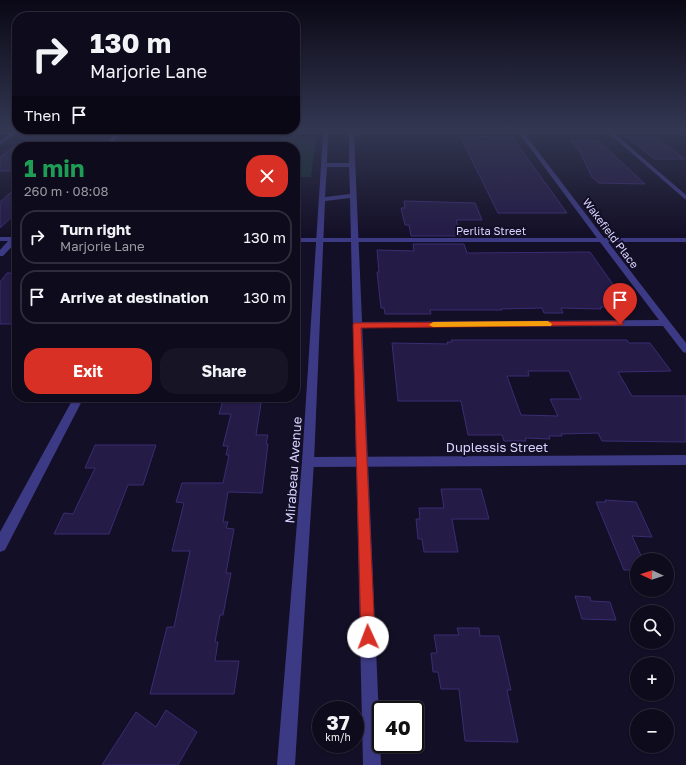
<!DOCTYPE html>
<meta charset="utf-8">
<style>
:root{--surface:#0e0b1c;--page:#171425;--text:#f1f3f6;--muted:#9b9ba3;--line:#2e2b3b;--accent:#d93025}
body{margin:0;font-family:"Golos Text",sans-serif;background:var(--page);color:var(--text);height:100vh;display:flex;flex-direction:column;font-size:15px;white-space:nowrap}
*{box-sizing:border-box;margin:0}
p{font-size:13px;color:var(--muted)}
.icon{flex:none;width:22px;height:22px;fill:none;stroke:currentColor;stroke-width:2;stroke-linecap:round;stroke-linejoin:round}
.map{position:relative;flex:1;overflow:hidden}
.side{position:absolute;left:12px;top:142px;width:288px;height:260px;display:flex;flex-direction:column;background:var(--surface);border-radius:16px;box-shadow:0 1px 3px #0004,0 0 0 1px var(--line)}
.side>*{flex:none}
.guide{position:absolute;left:12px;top:12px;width:288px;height:122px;border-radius:16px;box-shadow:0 1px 3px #0004,0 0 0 1px var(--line);background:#0e0b1c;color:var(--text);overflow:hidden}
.needle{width:26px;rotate:274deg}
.controls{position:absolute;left:630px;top:553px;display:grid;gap:8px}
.controls a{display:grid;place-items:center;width:44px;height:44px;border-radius:50%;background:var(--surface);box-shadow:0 1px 3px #0004,0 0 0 1px var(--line);font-size:20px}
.speed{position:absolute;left:312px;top:701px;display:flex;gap:8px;font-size:20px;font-weight:700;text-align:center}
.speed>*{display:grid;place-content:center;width:52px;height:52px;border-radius:50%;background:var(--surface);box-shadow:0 1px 3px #0004,0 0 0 1px var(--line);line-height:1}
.speed small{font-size:10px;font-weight:400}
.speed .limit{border:2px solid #111;border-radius:6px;background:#fff;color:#111}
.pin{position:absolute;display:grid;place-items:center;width:34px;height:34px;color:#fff;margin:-41px -17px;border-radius:50% 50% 50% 0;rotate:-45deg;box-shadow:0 0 4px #0007}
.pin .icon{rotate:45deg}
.me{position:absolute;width:44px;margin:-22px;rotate:358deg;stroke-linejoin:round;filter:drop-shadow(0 0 3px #0008)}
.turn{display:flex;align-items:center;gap:14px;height:84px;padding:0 12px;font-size:18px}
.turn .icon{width:52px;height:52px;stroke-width:2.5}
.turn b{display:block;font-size:28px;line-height:34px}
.then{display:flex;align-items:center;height:38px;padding:0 12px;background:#0003;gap:8px;font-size:15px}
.round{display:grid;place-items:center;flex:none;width:42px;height:42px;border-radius:16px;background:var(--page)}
.overview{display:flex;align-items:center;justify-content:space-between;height:68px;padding:0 12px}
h1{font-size:24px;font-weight:700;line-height:30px;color:#1e9e55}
.primary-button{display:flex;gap:8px;margin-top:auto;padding:8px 12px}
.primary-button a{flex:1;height:46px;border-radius:16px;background:var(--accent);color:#fff;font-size:16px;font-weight:700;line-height:46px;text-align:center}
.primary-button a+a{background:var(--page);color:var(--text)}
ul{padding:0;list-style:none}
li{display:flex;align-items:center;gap:12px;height:54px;margin:0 8px 6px;padding:0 4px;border:2px solid var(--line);border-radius:16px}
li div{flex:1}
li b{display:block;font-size:15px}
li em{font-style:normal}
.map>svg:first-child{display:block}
.green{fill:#12302f}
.building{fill:#241b47;stroke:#3b2d73;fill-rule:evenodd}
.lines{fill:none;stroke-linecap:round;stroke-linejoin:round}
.minor{fill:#3d3a85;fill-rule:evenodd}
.tertiary{fill:#3d3a85;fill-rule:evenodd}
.route{fill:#d93025;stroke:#8d1f18}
.slow{fill:#f59e0b}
.labels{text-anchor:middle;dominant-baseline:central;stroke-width:4;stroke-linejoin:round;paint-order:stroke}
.far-street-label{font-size:11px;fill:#d9d4ff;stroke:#130f26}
.street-label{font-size:13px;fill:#d9d4ff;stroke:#130f26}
</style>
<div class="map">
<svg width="686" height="765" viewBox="0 0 686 765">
<rect width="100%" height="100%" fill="#130f26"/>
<polygon class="green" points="282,137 316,137 311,177 295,177 295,147 270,147 272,143 281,142"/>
<g class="building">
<polygon points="460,136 512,137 567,213 498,213"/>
<polygon points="628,137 656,137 685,159 654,159"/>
<polygon points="570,140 599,141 645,184 599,183 592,177 580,152"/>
<polygon points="17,145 17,171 0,171 0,157"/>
<polygon points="17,187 17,212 0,228 0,202"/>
<polygon points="404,201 475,203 482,220 456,220 461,236 411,236 409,225 405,225 401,208 405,208"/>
<polygon points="413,244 464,244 467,253 590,252 629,307 600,307 601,309 561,308 563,313 544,313 542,308 501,309 502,310 430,310 431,314 385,314 384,308 381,308 377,272 379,272 377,250 414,251"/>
<polygon points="7,273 17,273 17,316 11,324 0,324 0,282"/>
<path d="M451 340H627L629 343H650L671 371 618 372 632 396H686V442L602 441 598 433 561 434 562 436H549L550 439 525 438 526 441H504L502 435H468L461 401H398L392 343 448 344 447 342H452ZM528 371H569L581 399H550L558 416 521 415 507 376H529Z"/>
<polygon points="224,397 262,397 256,435 268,435 266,444 268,444 262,493 228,492 223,522 228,522 226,528 234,529 226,573 231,573 223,615 220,615 215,642 218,642 215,661 239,661 234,694 150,694 167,627 174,627 190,551 172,551 184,503 176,502 182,483 223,483 229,455 226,455 228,446 223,446 231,414 219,414"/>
<polygon points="95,445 156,445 143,485 128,485 109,534 54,534 64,513 73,514 95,468 85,468"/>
<polygon points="441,489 481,489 489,519 452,519 458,552 424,552 422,539 418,539 416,519 420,519 419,508 444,508"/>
<polygon points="605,500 636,502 652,537 632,536 643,560 637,560 637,570 624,570 596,502 606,502"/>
<polygon points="575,596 590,597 591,601 610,602 616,620 582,619"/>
<polygon points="457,628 479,628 480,636 499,636 511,690 507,690 518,742 465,741 459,689 441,689 438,672 433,672 431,653 437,653 434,635 459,635"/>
<polygon points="166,710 197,732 178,765 102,765 136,712 156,727"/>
</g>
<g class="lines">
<g class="minor">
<polygon points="16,129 22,129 0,145 0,141"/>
<polygon points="120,129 125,129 108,147 102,147"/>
<polygon points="516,129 521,129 604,238 686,238 686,242 608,242 686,343 686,353 683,352 663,326 354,327 353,325 357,322 659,320 600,242 295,242 295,238 597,238"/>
<polygon points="604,129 609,129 686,195 686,200"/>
<polygon points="17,234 17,241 3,256 0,256 0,250 8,241 0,241 0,237 12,237"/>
<polygon points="74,397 84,397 5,550 0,552 0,532"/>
<polygon points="686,455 686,465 308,467 304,466 302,462 304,458 308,457"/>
</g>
<path class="tertiary" d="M324 129H328V132H349V129H353V132H686V134H354L381 765H363L350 198 325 201 314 462 295 765H277L302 462 323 134H0V132H323ZM328 134H349V163H327ZM327 167H349L350 194 325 197Z"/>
</g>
<linearGradient id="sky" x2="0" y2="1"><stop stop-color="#0a0815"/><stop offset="0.55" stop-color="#333752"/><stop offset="1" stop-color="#333752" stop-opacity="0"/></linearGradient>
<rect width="686" height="236" fill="url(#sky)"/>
<polygon class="route" points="620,321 623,322 623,325 361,328 375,637 373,642 368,644 363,642 361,637 353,325 354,323"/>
<polygon class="slow" points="548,321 552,324 551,326 433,327 429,325 433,322"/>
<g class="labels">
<g class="far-street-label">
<text x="491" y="230">Perlita Street</text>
<text transform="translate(611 233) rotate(53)">Wakefield Place</text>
</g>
<g class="street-label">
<text x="497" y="447">Duplessis Street</text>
<text transform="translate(293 470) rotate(-86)">Mirabeau Avenue</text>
</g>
</g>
</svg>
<div class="controls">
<a><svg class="needle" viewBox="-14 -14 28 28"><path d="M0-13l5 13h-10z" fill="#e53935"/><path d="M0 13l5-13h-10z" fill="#9b9ba3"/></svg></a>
<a><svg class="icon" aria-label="search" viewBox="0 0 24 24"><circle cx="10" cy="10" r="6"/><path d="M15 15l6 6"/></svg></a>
<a>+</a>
<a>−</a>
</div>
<div class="speed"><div>37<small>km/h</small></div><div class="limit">40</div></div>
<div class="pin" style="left:620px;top:324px;background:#d93025"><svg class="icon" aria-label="arrive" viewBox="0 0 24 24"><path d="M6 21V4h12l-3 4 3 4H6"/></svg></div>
<svg class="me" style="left:368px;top:637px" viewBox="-20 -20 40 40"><circle r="19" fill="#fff"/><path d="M0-13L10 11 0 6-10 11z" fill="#d93025"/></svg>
<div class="guide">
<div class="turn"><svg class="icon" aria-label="right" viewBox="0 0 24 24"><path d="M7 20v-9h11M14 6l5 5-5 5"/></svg><div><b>130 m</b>Marjorie Lane</div></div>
<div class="then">Then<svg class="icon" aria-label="arrive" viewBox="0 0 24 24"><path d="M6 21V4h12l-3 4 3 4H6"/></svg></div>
</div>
<section class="side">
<div class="overview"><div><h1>1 min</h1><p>260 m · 08:08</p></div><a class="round" style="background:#d93025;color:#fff"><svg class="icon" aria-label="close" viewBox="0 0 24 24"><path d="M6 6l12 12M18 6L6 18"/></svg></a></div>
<ul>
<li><svg class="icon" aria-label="right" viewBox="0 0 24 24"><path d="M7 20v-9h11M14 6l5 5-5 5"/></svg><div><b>Turn right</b><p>Marjorie Lane</p></div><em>130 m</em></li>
<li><svg class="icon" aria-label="arrive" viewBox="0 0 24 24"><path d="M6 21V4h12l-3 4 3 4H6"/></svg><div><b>Arrive at destination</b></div><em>130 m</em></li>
</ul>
<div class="primary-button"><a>Exit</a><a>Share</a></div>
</section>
</div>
